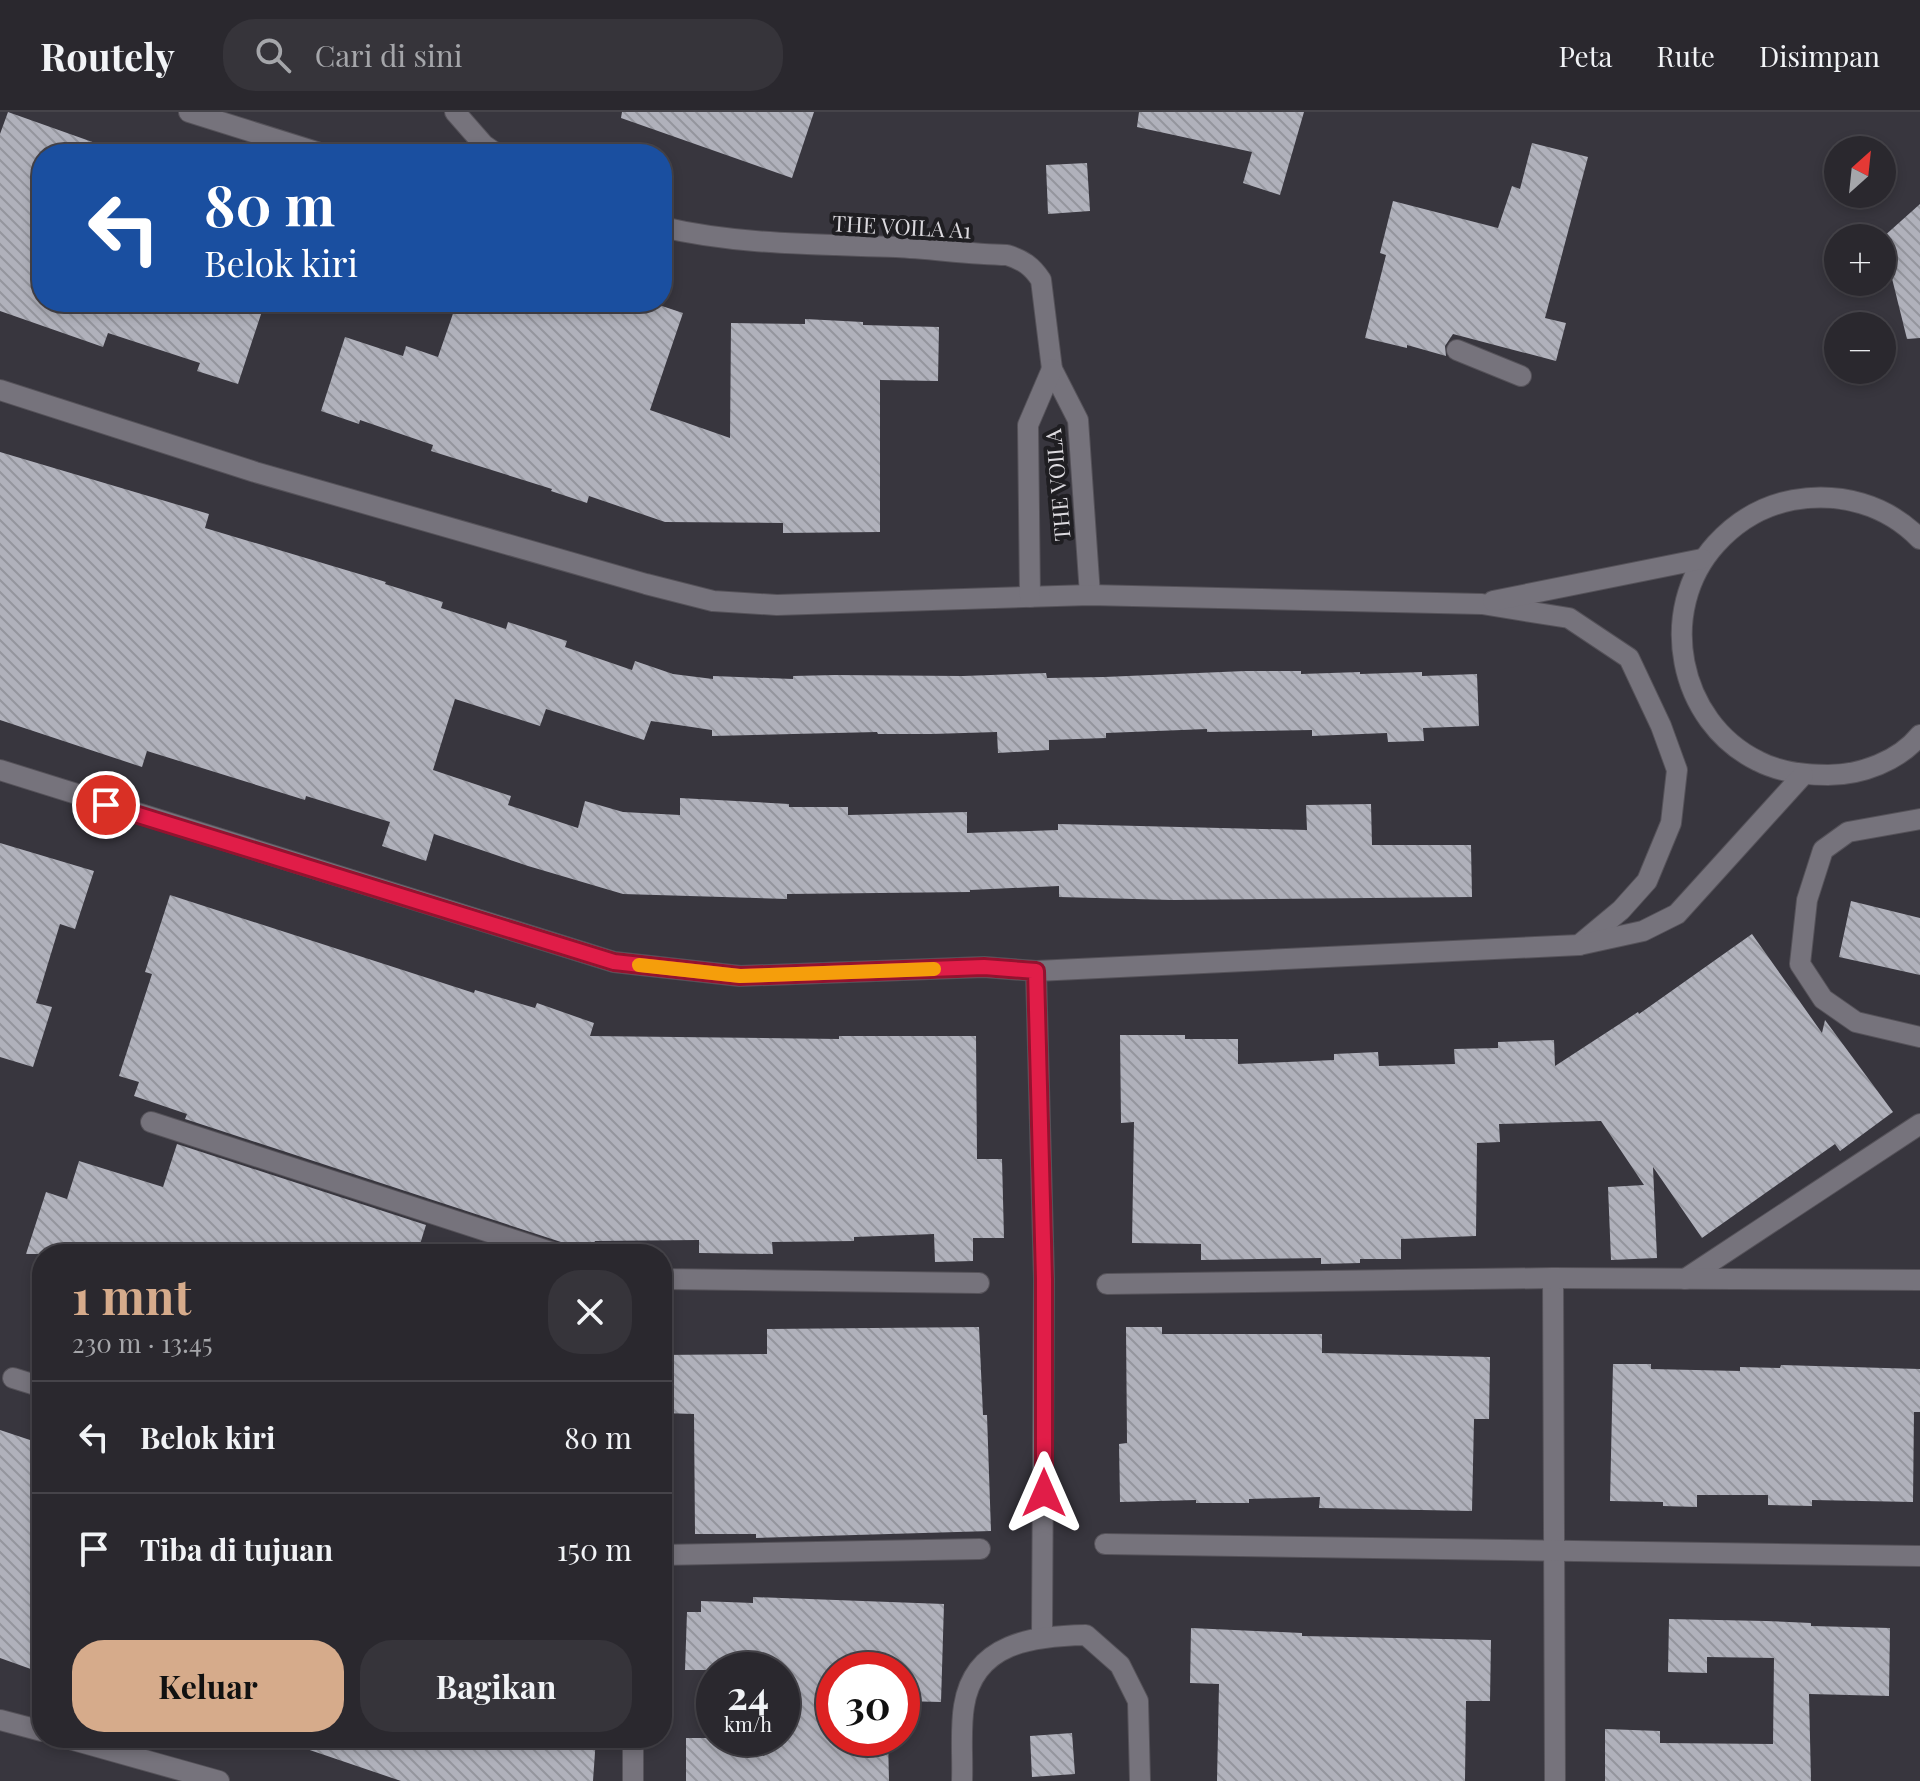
<!DOCTYPE html>
<html lang="id">
<meta charset="utf-8">
<style>
:root{--surface:#2a282e;--page:#36343a;--text:#f1f3f6;--muted:#a5a6aa;--line:#46444a;--accent:#d6ab8b}
body{margin:0;font-family:"Playfair Display",serif;background:var(--page);color:var(--text);height:100vh;display:flex;flex-direction:column;font-size:30px;white-space:nowrap}
*{box-sizing:border-box;margin:0}
p{font-size:26px;color:var(--muted)}
.icon{flex:none;width:44px;height:44px;fill:none;stroke:currentColor;stroke-width:2;stroke-linecap:round;stroke-linejoin:round}
.map{position:relative;flex:1;overflow:hidden}
.panel{position:absolute;left:32px;top:1132px;width:640px;height:504px;display:flex;flex-direction:column;background:var(--surface);border-radius:32px;box-shadow:0 4px 12px #0003,0 0 0 2px var(--line)}
.panel>*{flex:none}
.top-card{position:absolute;left:32px;top:32px;width:640px;height:168px;border-radius:32px;box-shadow:0 4px 12px #0003,0 0 0 2px var(--line);background:#1a4fa0;color:#fff;overflow:hidden}
.needle{width:52px;rotate:27deg}
.fabs{position:absolute;left:1824px;top:24px;display:grid;gap:16px}
.fabs a{display:grid;place-items:center;width:72px;height:72px;border-radius:50%;background:var(--surface);box-shadow:0 4px 12px #0003,0 0 0 2px var(--line);font-size:40px}
.speed{position:absolute;left:696px;top:1540px;display:flex;gap:16px;font-size:40px;font-weight:700;text-align:center}
.speed>*{display:grid;place-content:center;width:104px;height:104px;border-radius:50%;background:var(--surface);box-shadow:0 4px 12px #0003,0 0 0 2px var(--line);line-height:1}
.speed small{font-size:20px;font-weight:400}
.speed .limit{border:12px solid #d22;background:#fff;color:#111}
.pin{position:absolute;display:grid;place-items:center;width:68px;height:68px;color:#fff;margin:-34px;border:4px solid #fff;border-radius:50%;box-shadow:0 2px 8px #0007}
.me{position:absolute;width:88px;margin:-44px;rotate:0deg;stroke-linejoin:round;filter:drop-shadow(0 0 6px #0008)}
.turn{display:flex;align-items:center;gap:28px;height:168px;padding:0 40px;font-size:36px}
.turn .icon{width:104px;height:104px;stroke-width:2.5}
.turn b{display:block;font-size:56px;line-height:68px}
.round{display:grid;place-items:center;flex:none;width:84px;height:84px;border-radius:32px;background:var(--page)}
.overview{display:flex;align-items:center;justify-content:space-between;height:136px;padding:0 40px}
h1{font-size:48px;font-weight:700;line-height:60px;color:var(--accent)}
.button{display:flex;gap:16px;margin-top:auto;padding:16px 40px}
.button a{flex:1;height:92px;border-radius:32px;background:var(--accent);color:#111;font-size:32px;font-weight:700;line-height:92px;text-align:center}
.button a+a{background:var(--page);color:var(--text)}
ul{padding:0;list-style:none}
li{display:flex;align-items:center;gap:24px;height:112px;padding:0 40px;border-top:2px solid var(--line)}
li div{flex:1}
li b{display:block;font-size:30px}
li em{font-style:normal}
header{display:flex;align-items:center;gap:48px;box-sizing:border-box;height:112px;padding:0 40px;background:var(--surface);border-bottom:2px solid var(--line)}
header strong{font-size:38px}
nav{display:flex;gap:44px;margin-inline-start:auto;font-size:28px}
.search{width:560px;height:72px;background:var(--page);display:flex;align-items:center;gap:20px;box-sizing:border-box;padding:0 28px;border-radius:32px;color:var(--muted);font-size:30px}
.map>svg:first-child{display:block}
.building{fill:url(#building-back-hatch)}
.lines{fill:none;stroke-linecap:round;stroke-linejoin:round}
.minor-casing{stroke:#555259;stroke-width:22}
.minor{stroke:#76737c;stroke-width:20}
.route-casing{stroke:#92132f;stroke-width:20}
.route{stroke:#e11d48;stroke-width:14}
.slow{stroke:#f59e0b;stroke-width:14}
.labels{text-anchor:middle;dominant-baseline:central;stroke-width:8;stroke-linejoin:round;paint-order:stroke}
.street-label{font-size:22px;fill:#dcdadf;stroke:#1f1e22}
</style>
<header>
<strong>Routely</strong>
<div class="search"><svg class="icon" aria-label="search" viewBox="0 0 24 24"><circle cx="10" cy="10" r="6"/><path d="M15 15l6 6"/></svg>Cari di sini</div>
<nav><a>Peta</a><a>Rute</a><a>Disimpan</a></nav>
</header>
<div class="map">
<svg width="1920" height="1669" viewBox="0 0 1920 1669">
<defs>
<pattern id="building-back-hatch" width="6" height="6" patternUnits="userSpaceOnUse" patternTransform="scale(2)"><rect width="6" height="6" fill="#b0b1bb"/><path d="M-1 5l2 2M0 0l6 6M5-1l2 2" fill="none" stroke="#94959d"/></pattern>
</defs>
<rect width="100%" height="100%" fill="#38363e"/>
<g class="building">
<polygon points="8,0 115,38 115,42 42,42 42,190 265,190 238,272 197,259 200,251 108,221 103,235 0,199 0,22"/>
<polygon points="622,0 814,0 792,66 621,6"/>
<polygon points="1139,0 1304,0 1280,83 1243,71 1252,40 1137,15"/>
<polygon points="1532,31 1588,45 1545,206 1566,211 1556,249 1453,222 1445,234 1446,244 1407,233 1407,236 1365,226 1386,143 1380,141 1393,89 1498,116 1512,74 1520,77"/>
<polygon points="1087,51 1090,99 1048,102 1046,53"/>
<polygon points="1920,92 1920,226 1907,227 1882,126"/>
<polygon points="457,190 650,190 683,201 650,298 730,326 731,211 805,212 805,207 863,210 863,213 939,215 938,269 880,268 880,420 783,421 783,411 665,410 589,384 587,391 551,379 552,377 431,339 433,333 360,308 359,312 321,299 345,225 403,244 406,234 438,245"/>
<polygon points="0,340 209,402 205,416 386,470 385,472 443,490 441,496 506,517 508,510 567,529 565,535 632,558 635,549 673,562 713,567 713,564 793,567 793,564 835,563 963,564 1046,561 1047,566 1104,565 1245,559 1301,559 1301,562 1360,560 1360,562 1422,560 1422,564 1477,562 1479,614 1423,616 1424,629 1388,630 1387,621 1312,624 1312,618 1207,620 1207,617 1106,621 1106,626 1049,628 1049,638 998,641 997,620 932,622 878,622 877,620 712,624 712,618 651,609 644,628 546,597 540,614 455,587 433,658 511,684 508,693 578,716 585,689 623,700 680,703 680,686 789,692 789,695 848,695 848,703 967,700 967,721 1058,718 1058,712 1307,718 1306,693 1371,692 1372,733 1471,733 1472,785 1172,788 1059,785 1059,774 970,778 970,780 787,782 787,787 623,782 528,754 434,722 426,749 382,734 390,710 306,684 305,688 147,639 142,655 0,608"/>
<polygon points="0,731 94,759 75,817 60,812 36,891 52,895 33,955 0,945"/>
<polygon points="170,783 474,881 475,878 535,896 537,891 594,911 590,924 839,927 839,924 976,924 977,1047 1002,1047 1004,1126 973,1126 973,1149 935,1150 934,1122 854,1125 854,1129 772,1130 773,1142 699,1141 699,1128 595,1129 589,1142 568,1135 561,1130 185,1007 187,1002 134,984 139,970 119,964 152,862 145,860"/>
<polygon points="1851,789 1920,806 1920,863 1839,845"/>
<polygon points="1752,822 1822,921 1825,908 1893,1000 1840,1039 1835,1032 1702,1126 1653,1055 1657,1146 1611,1148 1608,1075 1644,1073 1601,1009 1499,1012 1500,1030 1477,1031 1476,1124 1401,1127 1401,1147 1360,1147 1360,1151 1321,1152 1321,1146 1201,1148 1201,1132 1132,1131 1134,1010 1121,1011 1120,923 1185,923 1185,927 1238,927 1238,952 1334,948 1334,942 1378,940 1379,954 1455,952 1454,937 1498,936 1498,930 1554,928 1555,954 1638,900 1639,902"/>
<polygon points="177,1032 426,1113 417,1142 26,1142 46,1080 67,1087 79,1049 163,1075"/>
<polygon points="979,1215 983,1303 987,1303 991,1419 756,1426 756,1422 695,1422 694,1302 662,1301 662,1243 767,1242 767,1217"/>
<polygon points="1126,1215 1162,1215 1162,1222 1322,1222 1322,1241 1490,1245 1489,1307 1474,1307 1472,1399 1319,1396 1320,1385 1249,1387 1249,1391 1196,1391 1196,1388 1120,1390 1119,1332 1127,1331"/>
<polygon points="1613,1252 1651,1252 1651,1257 1740,1259 1740,1255 1780,1256 1781,1253 1920,1257 1920,1300 1914,1300 1913,1390 1812,1388 1812,1394 1768,1393 1768,1383 1697,1383 1697,1395 1663,1394 1663,1390 1610,1389"/>
<polygon points="0,1318 42,1332 42,1561 0,1546"/>
<polygon points="753,1485 944,1492 941,1590 902,1589 902,1558 834,1558 834,1626 888,1626 889,1669 686,1669 686,1626 782,1626 782,1558 685,1558 687,1500 701,1500 701,1489 753,1491"/>
<polygon points="1669,1507 1766,1509 1811,1511 1811,1514 1890,1516 1889,1584 1809,1582 1811,1669 1605,1669 1605,1617 1660,1619 1660,1631 1773,1632 1774,1546 1707,1545 1707,1561 1668,1560"/>
<polygon points="1191,1516 1302,1521 1302,1524 1491,1528 1490,1589 1466,1589 1465,1669 1217,1669 1219,1572 1190,1571"/>
<polygon points="1072,1621 1075,1662 1032,1665 1030,1624"/>
<polygon points="293,1626 596,1626 593,1669 401,1669 292,1632"/>
</g>
<g class="lines">
<defs>
<g id="minor">
<polyline points="189,0 323,42"/>
<polyline points="455,0 484,33 497,42"/>
<path d="M662 115C738 133 818 132 896 135 933 137 970 142 1007 143 1023 148 1032 154 1041 168L1052 257 1078 308 1090 483"/>
<polyline points="1457,238 1521,264"/>
<polyline points="0,278 255,360 646,472 713,489 777,493 1090,483 1482,492 1569,506 1629,546 1661,614 1677,658 1671,711 1647,769 1621,798 1579,833"/>
<path d="M1920 427C1886 392 1840 380 1793 388 1761 394 1737 409 1716 432 1656 498 1678 610 1758 649 1779 660 1805 663 1828 663 1861 663 1899 649 1920 623"/>
<polyline points="1030,485 1028,313 1052,257"/>
<polyline points="1493,489 1702,447"/>
<polyline points="0,658 614,850 740,864 984,855 1036,859 1579,833 1643,819 1677,802 1803,663"/>
<polyline points="1920,707 1848,720 1823,738 1807,788 1800,852 1823,887 1856,910 1920,925"/>
<polyline points="1036,859 1044,1167 1042,1524"/>
<polyline points="151,1010 557,1142"/>
<polyline points="1553,1166 1555,1669"/>
<polyline points="662,1167 979,1171"/>
<polyline points="1685,1167 1920,1012"/>
<polyline points="1107,1172 1553,1166 1920,1168"/>
<polyline points="13,1266 42,1275"/>
<polyline points="1105,1432 1920,1444"/>
<polyline points="662,1443 980,1437"/>
<polyline points="0,1608 42,1619"/>
<polyline points="66,1626 219,1669"/>
<polyline points="633,1669 633,1626"/>
<path d="M962 1669C963 1645 960 1618 964 1594 974 1530 1034 1524 1086 1523L1120 1553 1138 1589 1140 1669"/>
</g>
</defs>
<use href="#minor" class="minor-casing"/>
<use href="#minor" class="minor"/>
</g>
<g class="lines">
<defs>
<polyline id="route" points="106,693 614,850 740,864 984,855 1036,859 1044,1167 1044,1381"/>
</defs>
<use href="#route" class="route-casing"/>
<use href="#route" class="route"/>
<polyline class="slow" points="639,853 740,864 934,857"/>
</g>
<g class="labels">
<g class="street-label">
<text transform="translate(902 114) rotate(3)">THE VOILA A1</text>
<text transform="translate(1057 373) rotate(-95)">THE VOILA</text>
</g>
</g>
</svg>
<div class="fabs">
<a><svg class="needle" viewBox="-14 -14 28 28"><path d="M0-13l5 13h-10z" fill="#e53935"/><path d="M0 13l5-13h-10z" fill="#a5a6aa"/></svg></a>
<a>+</a>
<a>−</a>
</div>
<div class="speed"><div>24<small>km/h</small></div><div class="limit">30</div></div>
<div class="pin" style="left:106px;top:693px;background:#d93025"><svg class="icon" aria-label="arrive" viewBox="0 0 24 24"><path d="M6 21V4h12l-3 4 3 4H6"/></svg></div>
<svg class="me" style="left:1044px;top:1381px" viewBox="-20 -20 40 40"><path d="M0-17L14 15 0 8-14 15z" fill="#e11d48" stroke="#fff" stroke-width="4"/></svg>
<div class="top-card">
<div class="turn"><svg class="icon" aria-label="left" viewBox="0 0 24 24"><path d="M17 20v-9H6M10 6l-5 5 5 5"/></svg><div><b>80 m</b>Belok kiri</div></div>
</div>
<section class="panel">
<div class="overview"><div><h1>1 mnt</h1><p>230 m · 13:45</p></div><a class="round"><svg class="icon" aria-label="close" viewBox="0 0 24 24"><path d="M6 6l12 12M18 6L6 18"/></svg></a></div>
<ul>
<li><svg class="icon" aria-label="left" viewBox="0 0 24 24"><path d="M17 20v-9H6M10 6l-5 5 5 5"/></svg><div><b>Belok kiri</b></div><em>80 m</em></li>
<li><svg class="icon" aria-label="arrive" viewBox="0 0 24 24"><path d="M6 21V4h12l-3 4 3 4H6"/></svg><div><b>Tiba di tujuan</b></div><em>150 m</em></li>
</ul>
<div class="button"><a>Keluar</a><a>Bagikan</a></div>
</section>
</div>
